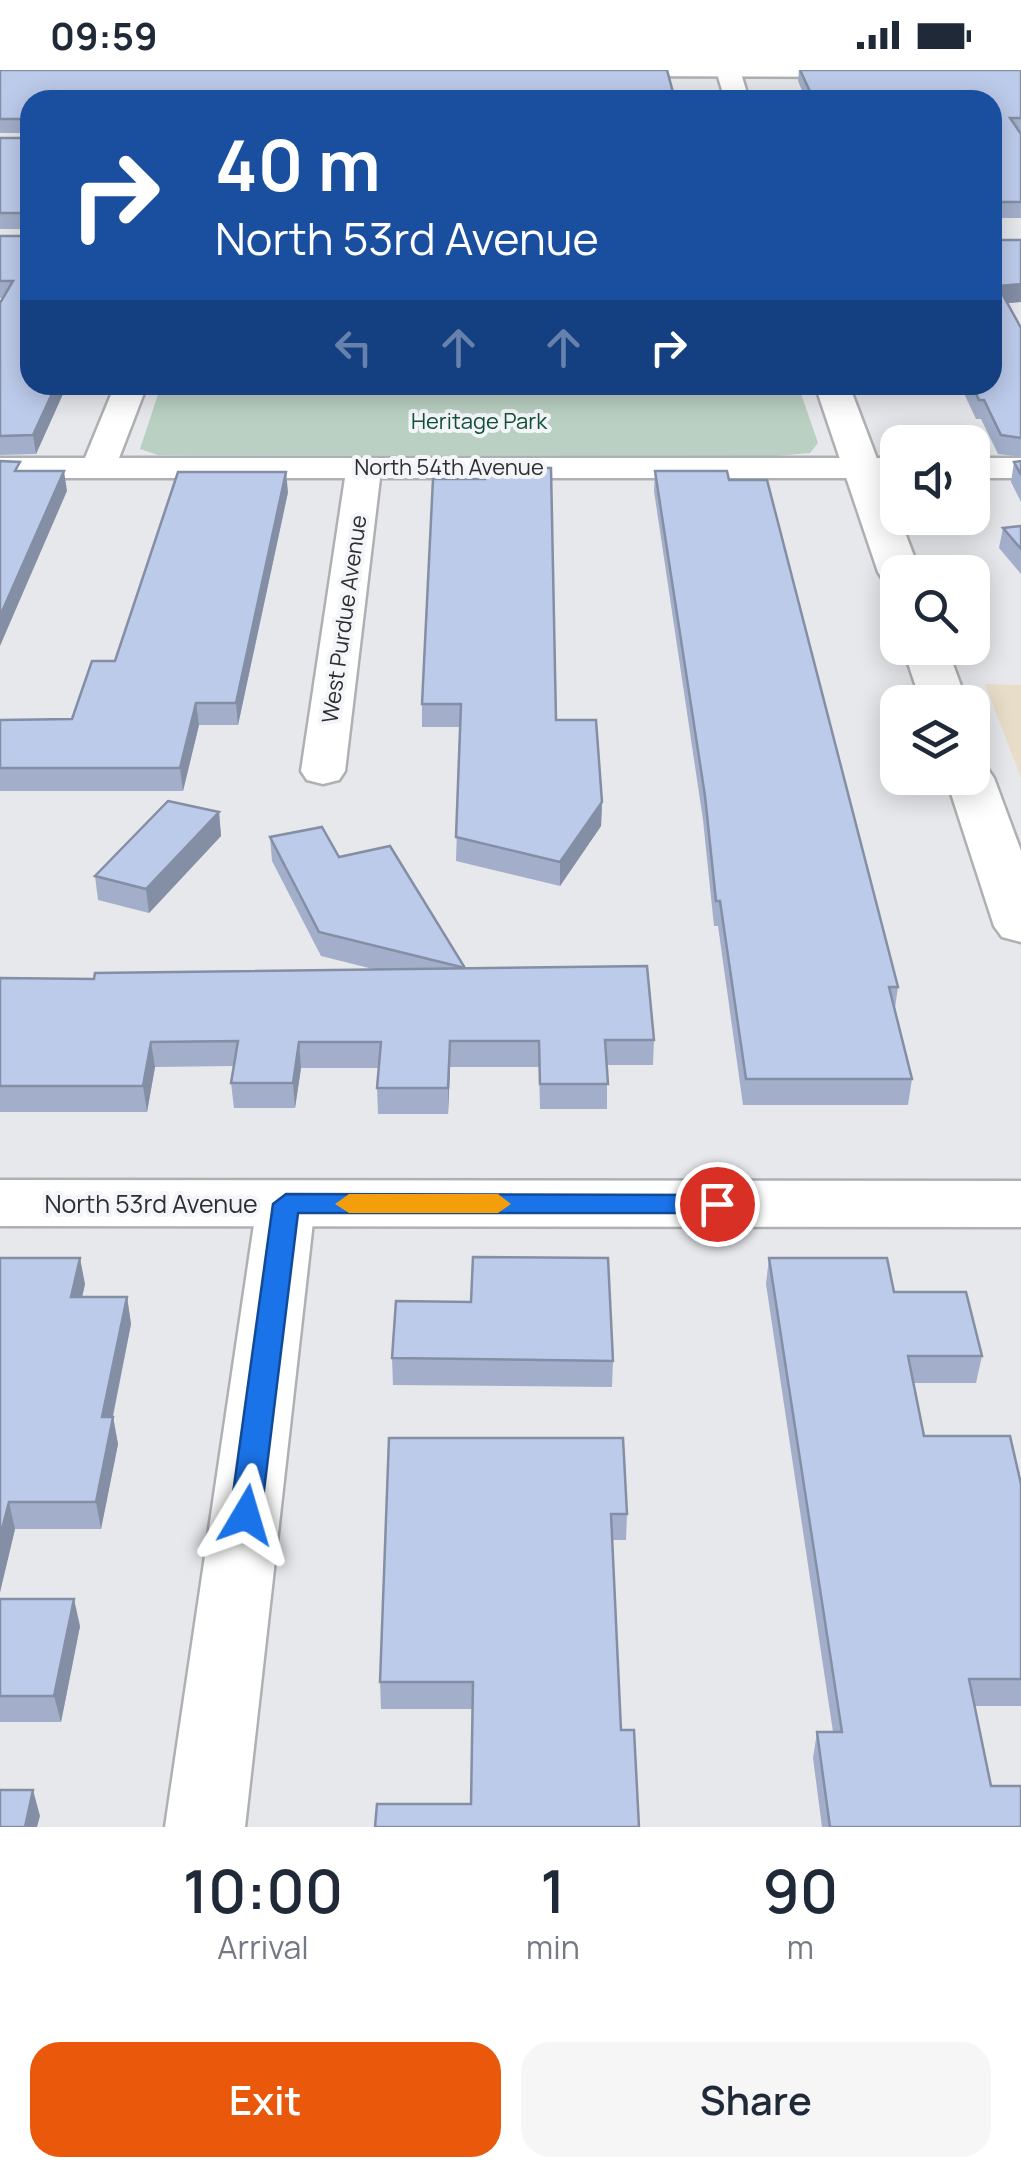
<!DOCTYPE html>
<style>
:root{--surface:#fff;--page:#f6f6f7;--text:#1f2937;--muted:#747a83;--accent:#ea580c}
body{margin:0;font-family:Manrope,sans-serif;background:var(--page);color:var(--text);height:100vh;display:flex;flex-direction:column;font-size:38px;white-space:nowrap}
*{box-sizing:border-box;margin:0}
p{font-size:32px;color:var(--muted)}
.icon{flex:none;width:55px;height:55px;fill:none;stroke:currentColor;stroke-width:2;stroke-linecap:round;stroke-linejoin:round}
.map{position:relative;height:1757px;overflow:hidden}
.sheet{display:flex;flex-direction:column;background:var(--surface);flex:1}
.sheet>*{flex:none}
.banner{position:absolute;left:20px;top:20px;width:982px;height:305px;border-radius:30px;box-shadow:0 5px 25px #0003;background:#1a4fa0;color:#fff;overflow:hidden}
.tools{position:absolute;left:880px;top:355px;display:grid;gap:20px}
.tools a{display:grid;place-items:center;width:110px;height:110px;border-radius:20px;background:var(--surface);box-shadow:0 5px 25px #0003;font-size:50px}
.pin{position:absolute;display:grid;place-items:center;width:85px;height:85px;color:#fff;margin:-42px;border:5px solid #fff;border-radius:50%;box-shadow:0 2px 10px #0007}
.me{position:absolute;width:110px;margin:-55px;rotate:7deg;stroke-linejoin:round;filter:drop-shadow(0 0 8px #0008)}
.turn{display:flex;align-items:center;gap:35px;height:210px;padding:0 30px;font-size:45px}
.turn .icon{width:130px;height:130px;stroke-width:2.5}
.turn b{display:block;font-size:70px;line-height:85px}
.lanes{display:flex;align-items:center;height:95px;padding:0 30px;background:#0003;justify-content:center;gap:50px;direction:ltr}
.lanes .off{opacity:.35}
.eta{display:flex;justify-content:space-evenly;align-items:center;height:170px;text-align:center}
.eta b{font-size:60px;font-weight:600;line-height:70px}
.action{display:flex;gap:20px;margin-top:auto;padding:20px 30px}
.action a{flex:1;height:115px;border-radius:30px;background:var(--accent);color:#fff;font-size:40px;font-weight:600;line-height:115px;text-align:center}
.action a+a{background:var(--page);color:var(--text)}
.status{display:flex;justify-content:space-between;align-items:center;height:70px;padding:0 50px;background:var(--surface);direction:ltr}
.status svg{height:28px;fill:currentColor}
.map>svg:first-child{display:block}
.education{fill:#e8ddc8}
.green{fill:#b9d0c2}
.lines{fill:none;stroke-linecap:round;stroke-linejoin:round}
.minor-casing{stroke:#aeb0b3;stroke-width:5}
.tertiary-casing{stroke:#aeb0b3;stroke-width:5}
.minor{fill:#fff;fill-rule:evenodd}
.tertiary{fill:#fff;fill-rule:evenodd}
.wall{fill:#a3afca}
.shaded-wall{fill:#848ea4}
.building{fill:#bdcbeb;stroke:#848ea4;stroke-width:2.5}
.route{fill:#1a73e8;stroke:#114b97;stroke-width:2.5}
.slow{fill:#f59e0b}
.labels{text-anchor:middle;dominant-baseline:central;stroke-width:8;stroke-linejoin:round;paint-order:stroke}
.far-park-label{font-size:22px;fill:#125035;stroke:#f3f5f9}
.far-street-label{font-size:22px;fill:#2d2e2f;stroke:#f3f5f9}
.street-label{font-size:25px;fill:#2d2e2f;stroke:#f3f5f9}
</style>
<div class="status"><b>09:59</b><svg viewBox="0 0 49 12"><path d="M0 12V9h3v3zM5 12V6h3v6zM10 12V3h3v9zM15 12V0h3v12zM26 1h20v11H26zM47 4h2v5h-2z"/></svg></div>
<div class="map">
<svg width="1021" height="1757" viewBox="0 0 1021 1757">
<rect width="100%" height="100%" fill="#e6e8eb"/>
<polygon class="education" points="985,614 1021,615 1021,708"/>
<polygon class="green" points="161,315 798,315 818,373 810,383 776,386 158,385 140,379"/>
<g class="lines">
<defs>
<g id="minor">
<polygon points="591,0 876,0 876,1 866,7 601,6"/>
<polygon points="115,315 147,315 119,388 898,388 898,408 380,408 345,701 339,710 323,714 307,710 301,701 345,408 0,408 0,388 85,388"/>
<rect x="972" y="388" width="49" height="20"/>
<polygon points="286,1113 307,1119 315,1134 245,1757 165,1757 257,1134 265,1119"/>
</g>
<g id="tertiary">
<polygon points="716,0 740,0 749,30 725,30"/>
<polygon points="815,315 849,315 920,502 898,502 898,514 884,511 878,502"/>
<polygon points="903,578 947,578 967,632 921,632"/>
<polygon points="972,694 987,698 994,708 1021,781 1021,872 1002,867 994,856 946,708 972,708"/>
<polygon points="0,1110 1021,1111 1021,1157 0,1156"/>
</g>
</defs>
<use href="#minor" class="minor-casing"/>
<use href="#tertiary" class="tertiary-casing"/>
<use href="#minor" class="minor"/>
<use href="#tertiary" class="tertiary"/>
</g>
<g class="wall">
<polygon points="0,0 675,30 30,63 0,63"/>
<polygon points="799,0 1021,0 1021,148 992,148 992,30 806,30 798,11"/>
<rect x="0" y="68" width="30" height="91"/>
<polygon points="0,166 30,166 30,315 67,315 36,384 0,385 0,233 3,228 0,228"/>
<polygon points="994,170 1021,170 1021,232 1007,233 1021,258 1021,387 998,384 981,349 976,349 960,315 992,315"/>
<polygon points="1021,391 1021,432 1011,412 1014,392"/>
<polygon points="655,401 729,410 898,917 895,938 912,1009 908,1035 743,1035 718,856 714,856 703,750 654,421"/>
<polygon points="485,409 556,650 602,732 601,756 560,816 456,791 460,657 422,657 422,634"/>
<polygon points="288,422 238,655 199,655 183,721 0,721 0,650 72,649 115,591"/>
<polygon points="1021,456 1021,504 999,478 1003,458"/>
<polygon points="219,742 221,766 149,843 98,830 95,806"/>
<polygon points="270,767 339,787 465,898 654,970 653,995 607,995 607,1039 540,1039 539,997 450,997 448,1044 378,1044 377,1018 379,998 301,998 295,1038 234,1038 231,1013 234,996 155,997 147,1042 0,1042 0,908 94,909 373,899 321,886 272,791"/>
<polygon points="0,1188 85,1214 82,1227 127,1227 131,1254 113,1347 118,1374 101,1459 15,1459 0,1522"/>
<polygon points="769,1188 894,1222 982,1286 976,1313 913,1313 924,1366 1021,1414 1021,1636 975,1636 991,1716 1021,1757 822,1757 813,1688 817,1662 833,1662 766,1214"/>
<polygon points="392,1288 613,1291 612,1317 393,1315"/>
<polygon points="389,1368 627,1444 626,1470 612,1470 473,1639 381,1639 380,1612"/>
<polygon points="0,1529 80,1556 61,1652 0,1652"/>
</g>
<g class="shaded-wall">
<polygon points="1021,214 1021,232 996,234 998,216"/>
<polygon points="56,315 67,315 36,384 33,365"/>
<polygon points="64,401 67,421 0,576 0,546"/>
<polygon points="286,402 288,422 238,655 236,633"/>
<polygon points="196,633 199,655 183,721 180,698"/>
<polygon points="602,732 601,756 560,816 560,792"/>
<polygon points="219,742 221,766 149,843 146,819"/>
<polygon points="450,971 450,997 448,1044 448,1018"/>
<polygon points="151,972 155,997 147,1042 143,1016"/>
<polygon points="299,972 301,998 295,1038 293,1013"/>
<polygon points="80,1188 85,1214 76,1254 71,1227"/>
<polygon points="127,1227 131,1254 107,1374 102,1347"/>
<polygon points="113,1347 118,1374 101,1459 96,1432"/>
<polygon points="9,1432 15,1459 0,1522 0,1467"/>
<polygon points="74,1529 80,1556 61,1652 54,1626"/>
<polygon points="33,1720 40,1746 37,1757 25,1757"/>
</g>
<g class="building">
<polygon points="0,0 667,0 675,30 30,30 30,49 0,49"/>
<polygon points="800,0 1021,0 1021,48 1010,48 1021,64 1021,132 992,132 992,30 814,30"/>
<rect x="0" y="68" width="30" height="75"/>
<polygon points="992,162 994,170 1021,170 1021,214 998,216 1021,258 1021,368 1001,365 984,330 979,330 972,315 992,315"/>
<polygon points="0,166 30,166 30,315 56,315 33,365 0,366 0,233 13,211 0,211"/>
<polygon points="0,391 20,392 15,401 64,401 0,546"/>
<polygon points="1021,391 1021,405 1014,392"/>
<polygon points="485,397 551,398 556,650 596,650 602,732 560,792 456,767 461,634 422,634 433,409 485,409"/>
<polygon points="655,401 727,401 729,410 767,410 898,917 889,917 912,1009 746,1009 720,831 716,831 705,726"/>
<polygon points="178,402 286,402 236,633 196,633 180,698 0,698 0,650 72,649 92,591 115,591"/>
<polygon points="1021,456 1021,479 1003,458"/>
<polygon points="168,731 219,742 146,819 95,806"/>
<polygon points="322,757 339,787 390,776 465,898 319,862 270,767"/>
<polygon points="647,896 654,970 605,970 608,1014 540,1014 539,971 450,971 448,1018 377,1018 381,972 299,972 293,1013 231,1013 238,971 151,972 143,1016 0,1016 0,908 94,909 95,903"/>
<polygon points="473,1187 608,1188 613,1291 392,1288 396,1231 471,1232"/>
<polygon points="0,1188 80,1188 71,1227 127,1227 102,1347 113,1347 96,1432 9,1432 0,1467"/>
<polygon points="769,1188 887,1188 894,1222 966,1222 982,1286 908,1286 924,1366 1010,1366 1021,1414 1021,1609 969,1609 991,1716 1021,1716 1021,1757 830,1757 817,1662 842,1662"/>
<polygon points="389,1368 623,1368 627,1444 611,1444 621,1660 634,1660 639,1757 375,1757 377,1734 471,1734 473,1612 380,1612"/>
<polygon points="0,1529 74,1529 54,1626 0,1626"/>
<polygon points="0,1720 33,1720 25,1757 0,1757"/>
</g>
<polygon class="route" points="286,1124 717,1125 730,1134 717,1143 298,1143 261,1445 257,1454 246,1458 234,1454 230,1445 273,1134"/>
<polygon class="slow" points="349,1124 498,1124 511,1134 498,1143 349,1143 335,1134"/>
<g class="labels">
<g class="far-park-label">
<text x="479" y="351">Heritage Park</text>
</g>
<g class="far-street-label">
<text x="449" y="397">North 54th Avenue</text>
<text transform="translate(344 549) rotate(-82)">West Purdue Avenue</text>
</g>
<g class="street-label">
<text x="151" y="1133">North 53rd Avenue</text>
</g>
</g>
</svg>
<div class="tools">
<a><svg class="icon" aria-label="sound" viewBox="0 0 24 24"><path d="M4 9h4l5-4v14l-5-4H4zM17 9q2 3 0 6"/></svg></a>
<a><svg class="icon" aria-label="search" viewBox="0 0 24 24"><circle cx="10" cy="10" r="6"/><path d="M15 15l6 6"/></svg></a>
<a><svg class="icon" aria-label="layers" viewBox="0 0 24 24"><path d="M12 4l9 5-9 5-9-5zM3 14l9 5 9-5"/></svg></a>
</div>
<div class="pin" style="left:717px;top:1134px;background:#d93025"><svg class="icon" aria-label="arrive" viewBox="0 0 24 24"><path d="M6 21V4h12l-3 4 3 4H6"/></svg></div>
<svg class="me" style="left:246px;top:1445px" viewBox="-20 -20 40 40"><path d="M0-17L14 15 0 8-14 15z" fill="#1a73e8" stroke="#fff" stroke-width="4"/></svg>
<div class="banner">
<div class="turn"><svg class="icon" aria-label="right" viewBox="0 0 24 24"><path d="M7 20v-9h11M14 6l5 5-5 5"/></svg><div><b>40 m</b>North 53rd Avenue</div></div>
<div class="lanes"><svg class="icon off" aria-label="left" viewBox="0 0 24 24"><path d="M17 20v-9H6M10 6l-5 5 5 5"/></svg><svg class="icon off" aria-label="ahead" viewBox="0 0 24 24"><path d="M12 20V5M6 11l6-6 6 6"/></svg><svg class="icon off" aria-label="ahead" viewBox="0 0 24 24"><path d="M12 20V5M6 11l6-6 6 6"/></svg><svg class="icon" aria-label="right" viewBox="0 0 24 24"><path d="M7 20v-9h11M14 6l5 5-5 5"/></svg></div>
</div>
</div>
<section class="sheet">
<div class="eta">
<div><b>10:00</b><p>Arrival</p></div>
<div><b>1</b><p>min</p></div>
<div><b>90</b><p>m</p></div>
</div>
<div class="action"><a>Exit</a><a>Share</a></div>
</section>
